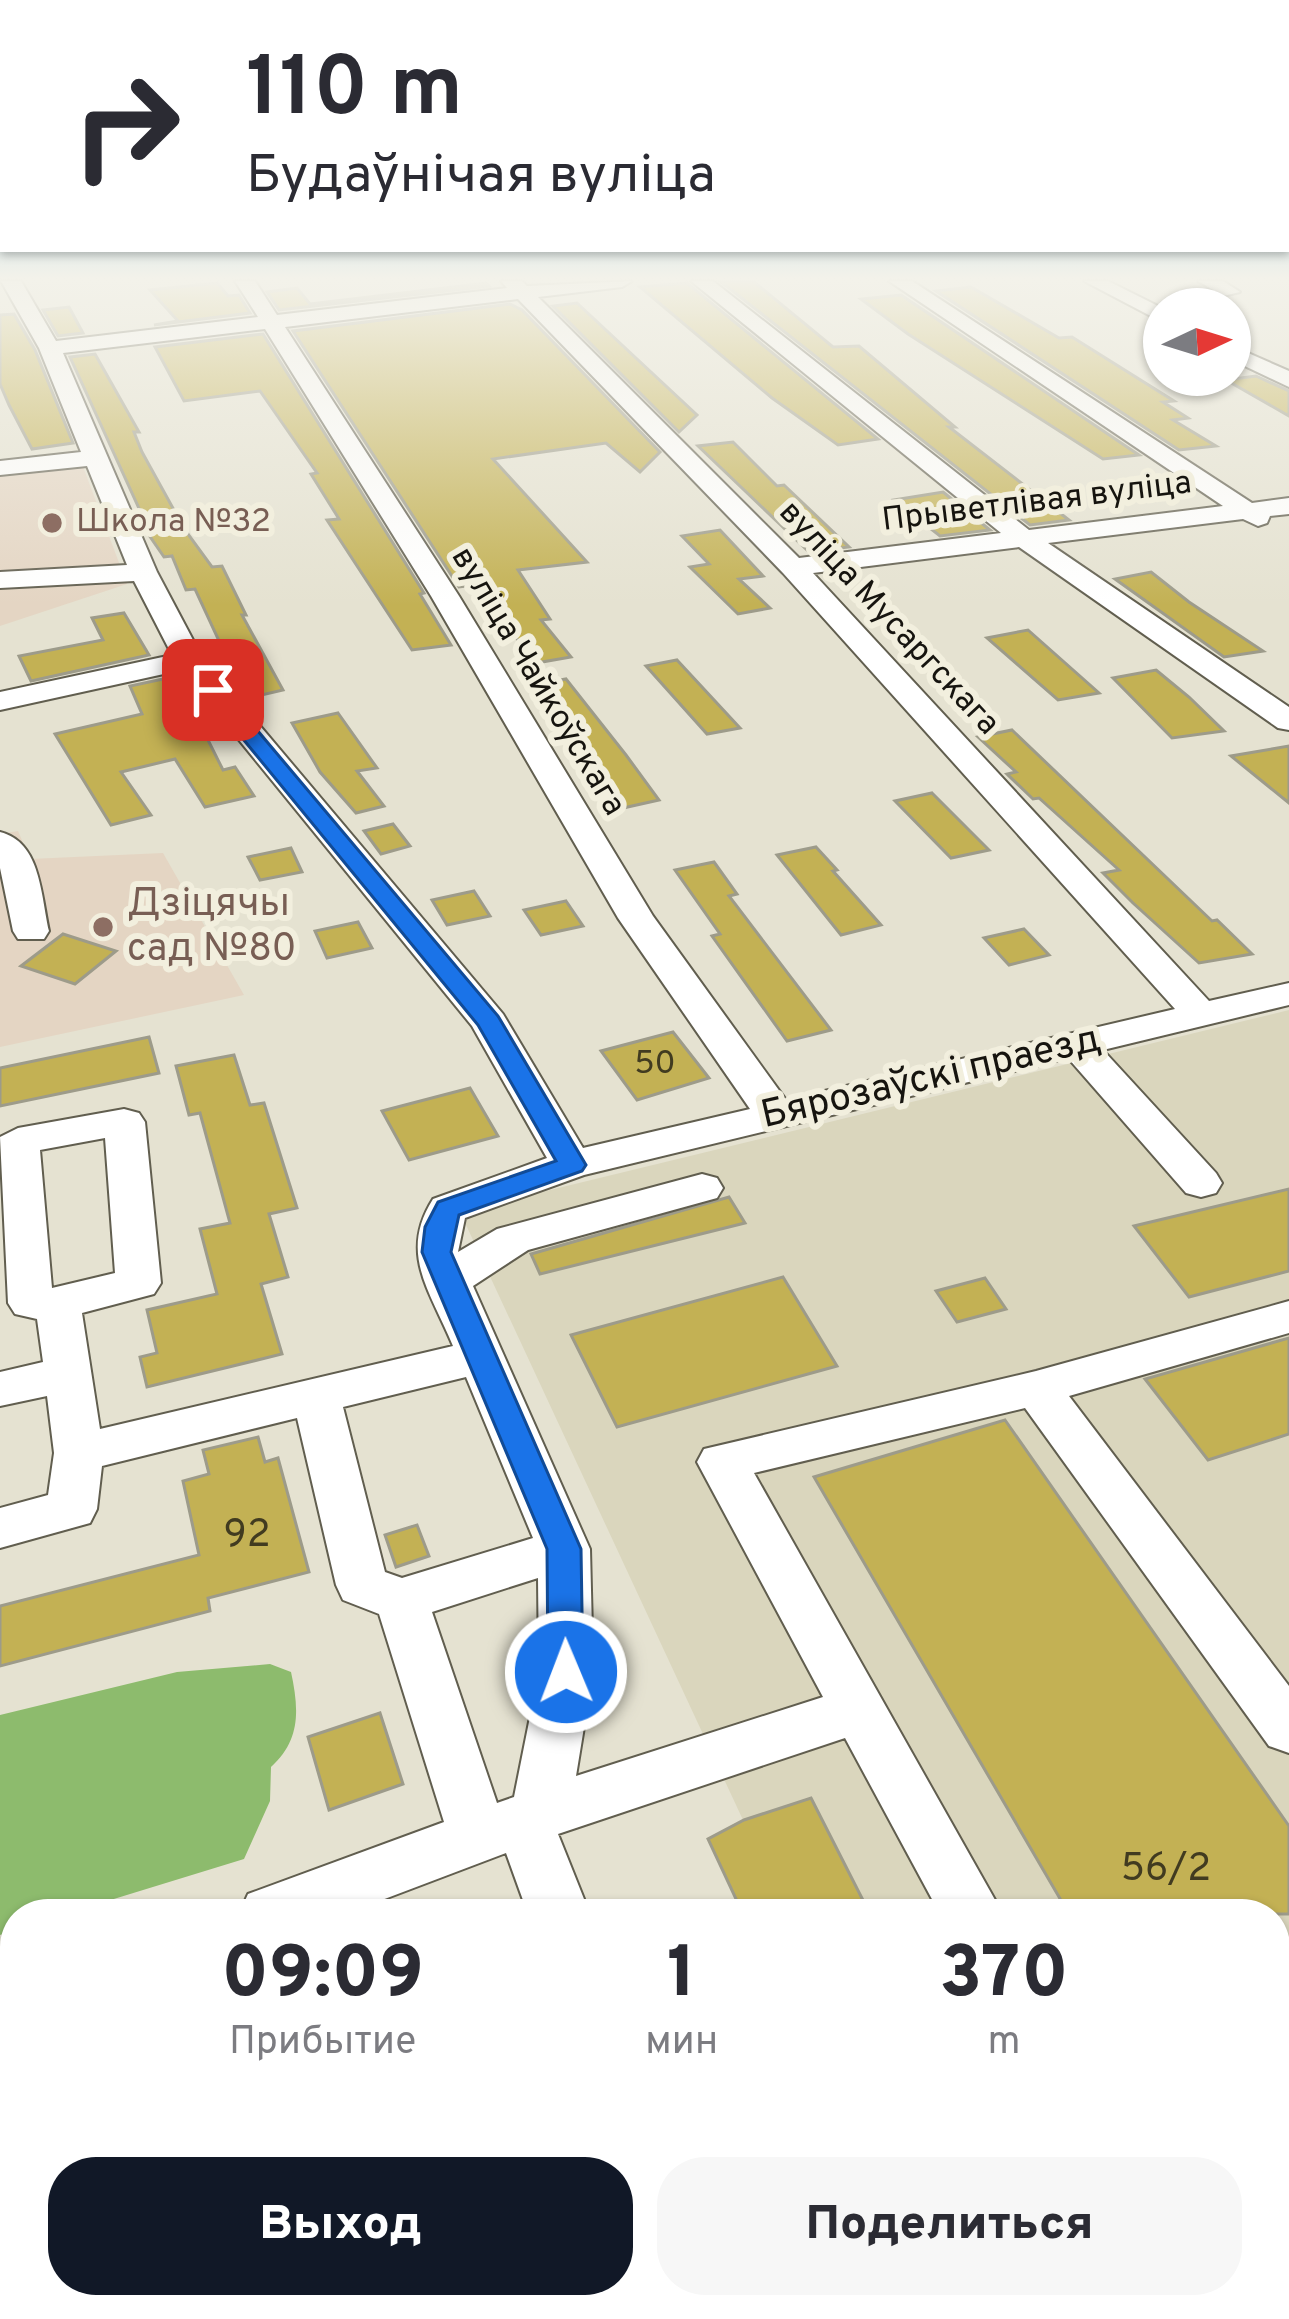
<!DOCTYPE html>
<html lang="ru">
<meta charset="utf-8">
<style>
:root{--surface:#fff;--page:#f7f7f7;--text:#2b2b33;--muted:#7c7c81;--accent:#111827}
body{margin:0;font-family:Overpass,sans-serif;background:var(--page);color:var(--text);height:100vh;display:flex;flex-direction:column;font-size:45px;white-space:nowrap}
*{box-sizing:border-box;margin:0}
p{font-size:39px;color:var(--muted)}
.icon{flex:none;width:66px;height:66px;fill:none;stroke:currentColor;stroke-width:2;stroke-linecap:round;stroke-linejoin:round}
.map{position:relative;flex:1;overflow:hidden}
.details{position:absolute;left:0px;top:1899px;width:1290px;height:420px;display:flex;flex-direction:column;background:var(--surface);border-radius:48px 48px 0 0;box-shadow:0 3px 9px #0004}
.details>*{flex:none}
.guide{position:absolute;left:0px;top:0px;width:1290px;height:252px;box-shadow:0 3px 9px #0004;background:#fff;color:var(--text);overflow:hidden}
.needle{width:78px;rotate:86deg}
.tools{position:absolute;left:1143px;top:288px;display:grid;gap:24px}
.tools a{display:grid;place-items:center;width:108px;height:108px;border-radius:50%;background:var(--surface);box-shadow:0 3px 9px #0004;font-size:60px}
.pin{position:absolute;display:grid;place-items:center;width:102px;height:102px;color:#fff;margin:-51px;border-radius:24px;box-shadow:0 6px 18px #0006}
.me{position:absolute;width:132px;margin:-66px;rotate:359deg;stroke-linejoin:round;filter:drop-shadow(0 0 9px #0008)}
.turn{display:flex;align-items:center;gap:42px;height:252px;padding:0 48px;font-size:54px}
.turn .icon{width:156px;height:156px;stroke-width:2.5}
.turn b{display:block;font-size:84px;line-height:102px}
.eta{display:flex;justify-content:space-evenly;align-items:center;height:204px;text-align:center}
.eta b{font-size:72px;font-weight:800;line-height:84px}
.action{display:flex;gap:24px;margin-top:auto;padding:24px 48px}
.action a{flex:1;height:138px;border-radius:48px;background:var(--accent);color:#fff;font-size:48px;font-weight:800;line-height:138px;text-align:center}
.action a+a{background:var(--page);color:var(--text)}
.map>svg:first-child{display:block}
.built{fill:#dad6bd}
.education{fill:#e4d5c3}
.forest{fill:#8dbb6d}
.building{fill:#c3b154;stroke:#9d9b8a;stroke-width:3}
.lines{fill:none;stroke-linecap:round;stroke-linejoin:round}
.minor-casing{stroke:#615e4f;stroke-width:4}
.minor{fill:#fff;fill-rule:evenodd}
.route{fill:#1a73e8;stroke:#114b97;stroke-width:3}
.education-dot{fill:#8d6e63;stroke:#f2efde;stroke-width:4.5}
.labels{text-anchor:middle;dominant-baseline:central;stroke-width:12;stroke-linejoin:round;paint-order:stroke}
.far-street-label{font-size:33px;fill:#16140f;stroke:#f2efde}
.far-education-label{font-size:33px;fill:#785e54;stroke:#f2efde;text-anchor:start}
.number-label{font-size:33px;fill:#413b20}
.education-label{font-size:39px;fill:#785e54;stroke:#f2efde;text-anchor:start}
.street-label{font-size:39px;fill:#16140f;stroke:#f2efde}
.near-number-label{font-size:39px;fill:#413b20}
</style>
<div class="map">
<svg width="1289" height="2319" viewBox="0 0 1289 2319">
<rect width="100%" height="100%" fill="#e5e2d1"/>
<polygon class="built" points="1289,1010 1289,2319 977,2319 970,2304 1275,2304 1275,1914 743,1914 743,1820 460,1212"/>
<g class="education">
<polygon points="82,464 127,584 0,626 0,473"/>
<polygon points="18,831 30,859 163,853 244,995 0,1047 0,834"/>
</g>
<path class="forest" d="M270 1664 291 1672C299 1709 301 1740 271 1767L270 1801 244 1859 65 1914H15V1930L0 1935V1715L177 1672Z"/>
<g class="building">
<polygon points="720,281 753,281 833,347 859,346 955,427 949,427 1069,520 1030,525"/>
<polygon points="217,283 228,296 239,295 250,313 154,325 178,321 150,290"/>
<polygon points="486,283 489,286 279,310 267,292 297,288 310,304"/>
<polygon points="687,283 688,284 878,439 838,445 772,398 640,287"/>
<polygon points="971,287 1059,338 1072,337 1174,401 1163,402 1188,418 1173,420 1216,446 1179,450 936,291"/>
<polygon points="901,295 1139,455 1103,459 908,334 861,299"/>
<polygon points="577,303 697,415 679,432 553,306"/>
<polygon points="510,304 522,310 660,452 640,472 606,443 493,459 587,562 518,570 550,619 541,620 571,657 536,663 506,625 501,626 475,585 459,587 293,331"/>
<polygon points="69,307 83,333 58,336 43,310"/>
<polygon points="14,314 35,350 73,443 32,449 9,405 0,384 0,315"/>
<polygon points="263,334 424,593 420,594 451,645 412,650 327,520 339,519 311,474 317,473 260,391 184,401 155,347"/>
<polygon points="95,354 139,432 134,432 142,452 185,530 212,567 222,566 246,615 242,615 283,690 253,697 232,669 195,589 186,590 172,556 164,557 140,522 138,516 142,515 70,357"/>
<polygon points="1256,376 1289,391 1289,416 1226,380"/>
<polygon points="733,442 777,486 784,485 849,547 809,552 698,446"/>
<polygon points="943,492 990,530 940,536 894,500"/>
<polygon points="720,530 763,576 739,579 770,608 738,614 690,567 709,564 682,536"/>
<polygon points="1151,572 1189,602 1263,651 1224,657 1115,579"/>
<polygon points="124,613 149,655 31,681 19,656 103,640 92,618"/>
<polygon points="1028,630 1099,693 1058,700 987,638"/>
<polygon points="677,660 740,728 707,734 646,666"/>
<polygon points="1156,670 1189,697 1224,731 1172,738 1113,678"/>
<polygon points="163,679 189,726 200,724 223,770 235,767 254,796 205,807 175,759 121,772 151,815 111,825 55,734 142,714 130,686"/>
<polygon points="566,679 626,755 659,800 623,808 532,685"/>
<polygon points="338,713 377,768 357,771 384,806 356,813 320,772 292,723"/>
<polygon points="1012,730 1212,921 1217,920 1252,954 1199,963 1133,903 1103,873 1119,870 1039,798 1033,799 1007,774 1016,772 978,737"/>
<polygon points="1289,746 1289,803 1231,756"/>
<polygon points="932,793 989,850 951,858 895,801"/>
<polygon points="393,824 410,846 381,854 364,831"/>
<polygon points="816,847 837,870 833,871 881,925 841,935 777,855"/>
<polygon points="291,848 302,872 260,880 248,857"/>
<polygon points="714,862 737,894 729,896 831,1030 787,1041 712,936 720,934 675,870"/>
<polygon points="474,891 490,916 447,925 432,900"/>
<polygon points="566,901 583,926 541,935 524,910"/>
<polygon points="358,922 372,948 327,958 315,931"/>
<polygon points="1024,929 1049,955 1009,965 984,938"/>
<polygon points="63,934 116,951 75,984 21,966"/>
<polygon points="673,1032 709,1078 637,1100 601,1051"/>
<polygon points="149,1037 159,1073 0,1106 0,1068"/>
<polygon points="234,1055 250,1105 264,1103 297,1208 269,1214 288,1277 261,1284 282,1354 147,1387 140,1357 157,1353 147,1310 217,1294 200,1229 230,1223 200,1113 189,1115 176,1066"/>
<polygon points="470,1088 498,1136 409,1160 382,1111"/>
<polygon points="1289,1189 1289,1271 1189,1297 1134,1226"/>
<polygon points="729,1197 745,1223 540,1274 531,1254"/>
<polygon points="783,1277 837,1366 617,1427 571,1335"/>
<polygon points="985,1278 1006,1309 957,1322 936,1291"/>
<polygon points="1289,1338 1289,1434 1208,1460 1145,1379"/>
<polygon points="1005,1420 1289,1826 1289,1914 1069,1914 814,1477"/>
<polygon points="258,1437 265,1462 278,1458 309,1572 208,1598 210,1611 0,1666 0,1606 199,1555 183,1481 209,1474 203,1450"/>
<polygon points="417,1525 429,1556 396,1567 385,1535"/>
<polygon points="380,1713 403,1784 329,1810 308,1737"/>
<polygon points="811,1798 870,1914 743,1914 708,1839 744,1820"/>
</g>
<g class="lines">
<defs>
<g id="minor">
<path d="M1 281H21L56 341 258 317 235 281H255L277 315 507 288 501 281H522L527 286 632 281 622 287 538 297 799 558 1001 533 691 281H713L1029 530 1223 506 889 281H912L1252 503 1289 498V514L1270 516 1267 523 1258 526 1243 519 1048 543 1289 707V730L1278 728 1019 547 813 573 1209 1001 1289 983V1005L1103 1050 1216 1173 1222 1183 1216 1193 1201 1197 1186 1193 1068 1058 584 1175 465 1218 458 1252 497 1229 702 1174 717 1178 723 1188 717 1198 528 1250 473 1286 590 1549 593 1672 576 1776 823 1697 697 1462 704 1449 1036 1371 1289 1301V1333L1069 1396 1289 1686V1753L1269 1746 1025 1408 754 1473 1003 1914H940L845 1738 558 1834 590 1914H528L506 1853 345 1914H239L248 1894 444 1822 379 1614 343 1600 336 1585 297 1418 102 1466 97 1509 90 1523 0 1548V1508L48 1495 54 1453 47 1396 0 1406V1372L43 1362 37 1319 15 1314 8 1303 0 1137 18 1128 124 1109 139 1113 145 1122 161 1283 154 1294 82 1313 100 1429 453 1346C431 1292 398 1254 433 1199L547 1158 472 1026 182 670 0 710V692L172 655 134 581 0 588V572L127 565 87 466 0 475V461L81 452 39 348ZM518 299 783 573 1175 1009 786 1100 653 916 459 596 285 327ZM265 329 431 596 618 918 750 1109 583 1148 503 1014 202 657 157 572 63 353ZM105 1138 115 1273 52 1288 40 1150ZM466 1377 533 1538 402 1578 385 1572 343 1407ZM538 1578 539 1672 514 1797 497 1803 432 1612Z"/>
<polygon points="1084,281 1108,281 1164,309 1164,323"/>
<polygon points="1198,281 1223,281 1240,292 1223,296"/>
<polygon points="1230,345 1289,371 1289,387 1230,359"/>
<path d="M0 832C41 842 41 896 49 931L44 939H18L13 931 0 868Z"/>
<polygon points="15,1975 15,2037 0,2042 0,1980"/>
<polygon points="367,2304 437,2304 438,2319 366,2319"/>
<polygon points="688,2304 758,2304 765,2319 693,2319"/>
<polygon points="864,2304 926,2304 933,2319 861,2319"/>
<polygon points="1161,2304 1233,2304 1240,2319 1167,2319"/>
</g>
</defs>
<use href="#minor" class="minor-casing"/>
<use href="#minor" class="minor"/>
</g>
<linearGradient id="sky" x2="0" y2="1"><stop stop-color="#6bc0e8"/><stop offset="0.46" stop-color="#f3f2ea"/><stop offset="1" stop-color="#f3f2ea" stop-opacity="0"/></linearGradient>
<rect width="1289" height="605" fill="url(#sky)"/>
<polygon class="route" points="206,686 220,686 498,1016 586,1165 582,1171 459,1215 451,1252 581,1549 583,1672 578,1682 566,1687 553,1682 548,1672 547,1549 422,1252 425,1227 438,1202 556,1161 478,1025 206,694"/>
<g class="education-dot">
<circle cx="52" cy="523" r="12"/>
<circle cx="103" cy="927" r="12"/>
</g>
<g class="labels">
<g class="far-street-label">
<text transform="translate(1037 503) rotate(-7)">Прыветлівая вуліца</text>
<text transform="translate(888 619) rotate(47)">вуліца Мусаргскага</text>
<text transform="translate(537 682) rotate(59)">вуліца Чайкоўскага</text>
</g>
<g class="far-education-label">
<text x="76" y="523">Школа №32</text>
</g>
<g class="number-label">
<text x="655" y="1065">50</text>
</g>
<g class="education-label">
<text x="127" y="905">Дзіцячы<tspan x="127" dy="45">сад №80</tspan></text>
</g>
<g class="street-label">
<text transform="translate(931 1079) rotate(-13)">Бярозаўскі праезд</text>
</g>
<g class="near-number-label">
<text x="247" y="1536">92</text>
<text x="1166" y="1870">56/2</text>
</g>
</g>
</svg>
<div class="tools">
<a><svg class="needle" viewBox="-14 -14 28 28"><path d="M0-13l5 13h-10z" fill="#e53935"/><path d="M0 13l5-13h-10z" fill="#7c7c81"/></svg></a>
</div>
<div class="pin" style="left:213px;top:690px;background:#d93025"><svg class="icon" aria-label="arrive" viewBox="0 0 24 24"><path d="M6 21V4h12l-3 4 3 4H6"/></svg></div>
<svg class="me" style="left:566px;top:1672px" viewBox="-20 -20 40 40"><circle r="17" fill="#1a73e8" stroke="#fff" stroke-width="3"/><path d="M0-11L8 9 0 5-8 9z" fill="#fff"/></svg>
<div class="guide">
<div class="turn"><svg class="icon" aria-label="right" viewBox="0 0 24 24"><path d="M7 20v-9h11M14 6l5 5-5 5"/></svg><div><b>110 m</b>Будаўнічая вуліца</div></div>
</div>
<section class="details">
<div class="eta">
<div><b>09:09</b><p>Прибытие</p></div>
<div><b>1</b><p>мин</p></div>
<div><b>370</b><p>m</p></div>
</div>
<div class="action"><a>Выход</a><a>Поделиться</a></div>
</section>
</div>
